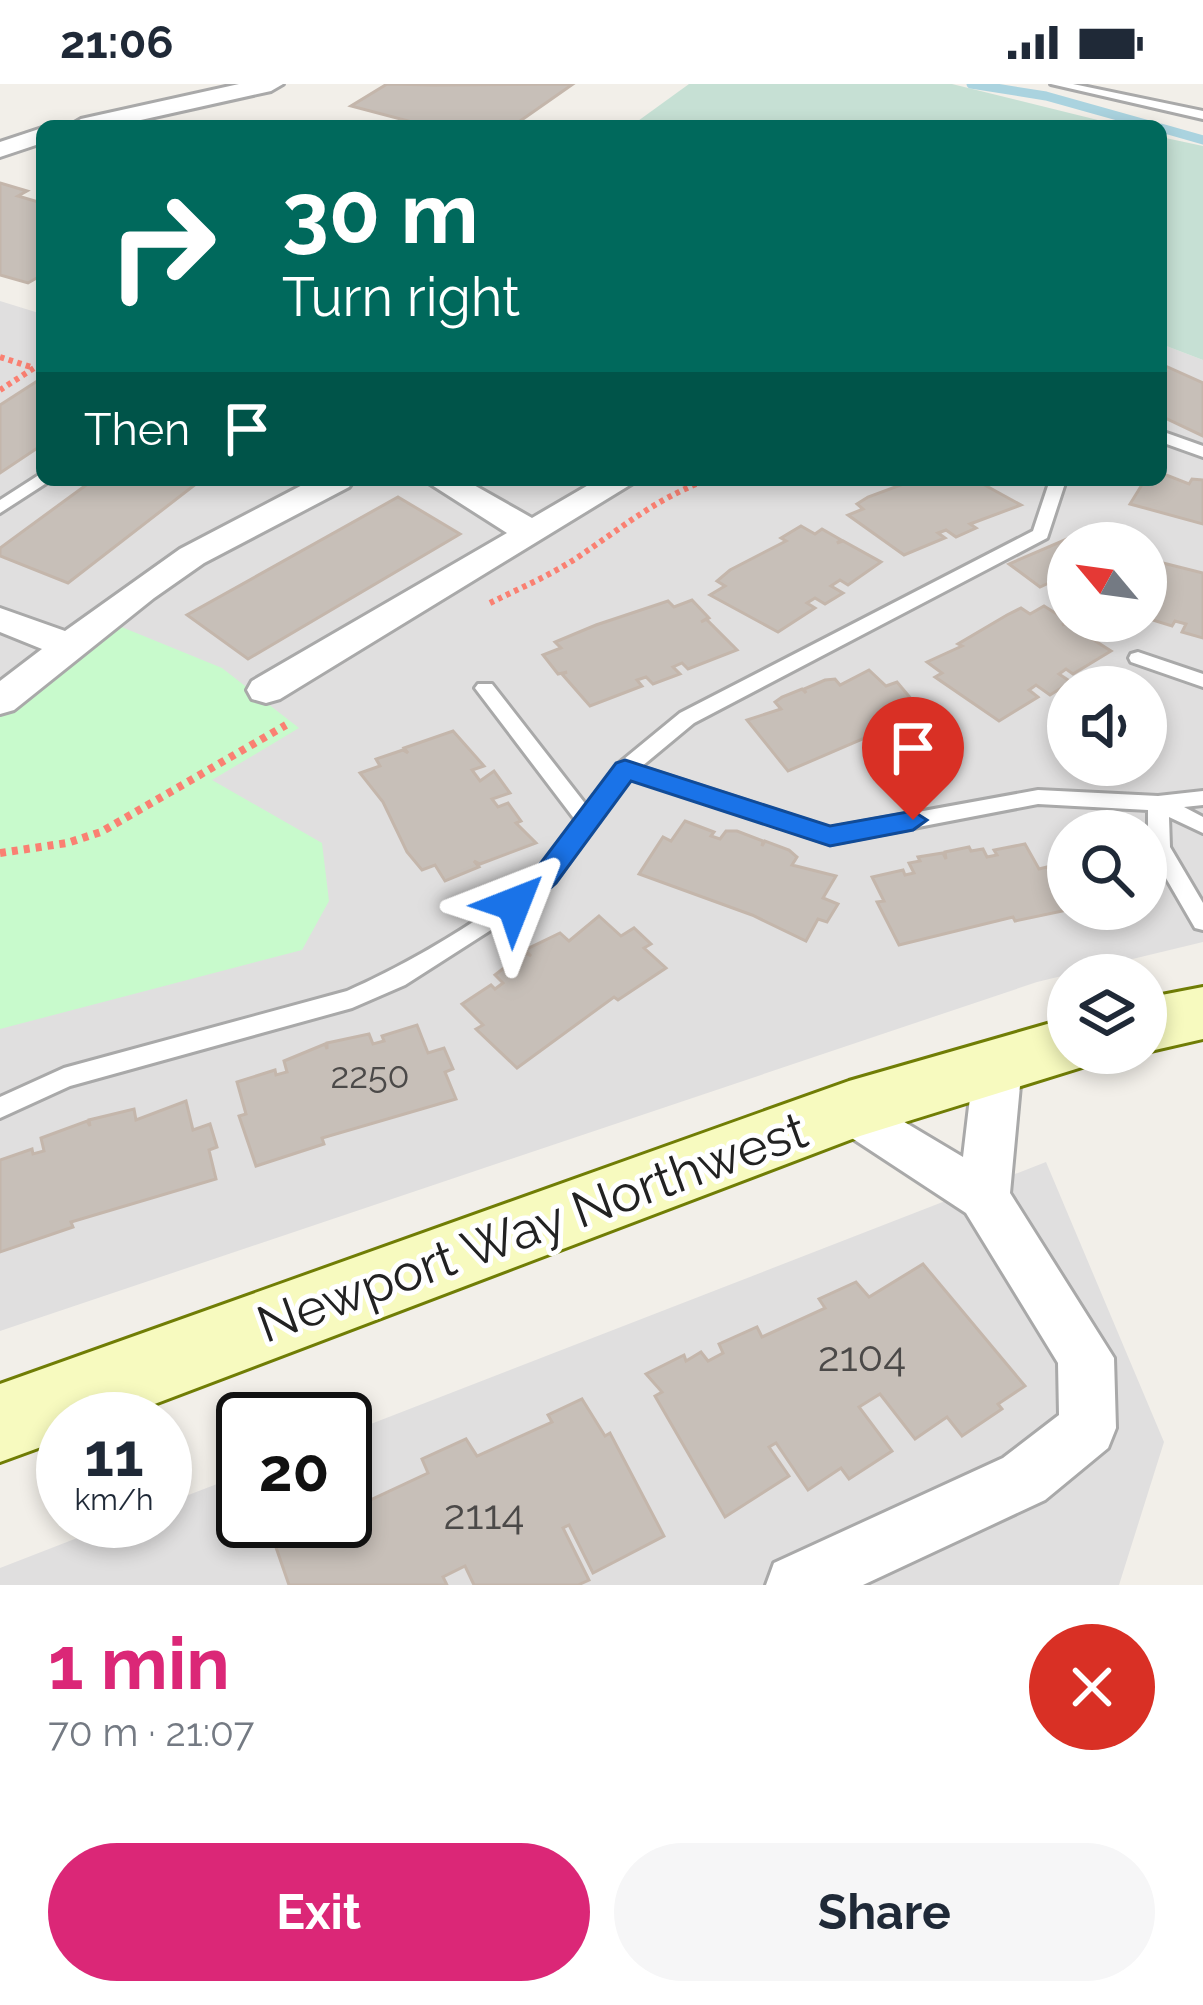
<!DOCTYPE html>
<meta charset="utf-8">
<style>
:root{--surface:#fff;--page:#f6f6f7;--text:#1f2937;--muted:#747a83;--accent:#db2777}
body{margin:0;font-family:Raleway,sans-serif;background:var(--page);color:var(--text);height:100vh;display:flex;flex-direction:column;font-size:45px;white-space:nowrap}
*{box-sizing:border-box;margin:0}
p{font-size:39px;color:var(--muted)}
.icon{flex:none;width:66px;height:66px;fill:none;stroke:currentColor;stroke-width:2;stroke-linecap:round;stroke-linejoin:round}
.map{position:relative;height:1501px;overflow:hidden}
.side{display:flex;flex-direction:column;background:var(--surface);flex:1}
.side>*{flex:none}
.top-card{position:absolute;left:36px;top:36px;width:1131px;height:366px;border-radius:18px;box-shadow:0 6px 18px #0003;background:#00695c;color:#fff;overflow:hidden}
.needle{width:78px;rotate:299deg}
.buttons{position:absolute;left:1047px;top:438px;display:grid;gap:24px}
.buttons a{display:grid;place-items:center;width:120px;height:120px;border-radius:50%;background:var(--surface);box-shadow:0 6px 18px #0003;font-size:60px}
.speed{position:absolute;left:36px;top:1308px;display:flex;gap:24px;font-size:60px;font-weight:700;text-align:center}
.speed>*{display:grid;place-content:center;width:156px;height:156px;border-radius:50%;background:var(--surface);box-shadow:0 6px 18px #0003;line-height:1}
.speed small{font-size:30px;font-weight:400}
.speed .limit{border:6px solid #111;border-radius:18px;background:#fff;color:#111}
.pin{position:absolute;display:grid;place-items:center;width:102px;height:102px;color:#fff;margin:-123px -51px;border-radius:50% 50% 50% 0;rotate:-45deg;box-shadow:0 0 12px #0007}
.pin .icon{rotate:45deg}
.me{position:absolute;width:132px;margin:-66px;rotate:45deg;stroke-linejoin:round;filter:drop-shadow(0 0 9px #0008)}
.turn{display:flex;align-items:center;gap:42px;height:252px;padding:0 48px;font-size:54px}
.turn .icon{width:156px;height:156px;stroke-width:2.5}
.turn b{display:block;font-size:84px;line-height:102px}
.then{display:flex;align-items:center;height:114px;padding:0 48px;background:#0003;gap:24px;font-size:45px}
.round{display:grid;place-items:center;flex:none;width:126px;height:126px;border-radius:63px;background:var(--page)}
.summary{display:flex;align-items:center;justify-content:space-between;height:204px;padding:0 48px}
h1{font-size:72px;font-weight:700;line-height:90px;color:var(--accent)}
.button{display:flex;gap:24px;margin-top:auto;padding:24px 48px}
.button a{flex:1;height:138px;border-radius:72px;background:var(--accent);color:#fff;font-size:48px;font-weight:700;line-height:138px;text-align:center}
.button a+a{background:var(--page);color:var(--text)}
.status{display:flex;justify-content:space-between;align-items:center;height:84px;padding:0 60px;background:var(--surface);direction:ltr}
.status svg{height:33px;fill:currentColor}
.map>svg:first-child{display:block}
.residential{fill:#e0dfdf;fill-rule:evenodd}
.wetland{fill:#c6e0d4}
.park{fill:#c8facc}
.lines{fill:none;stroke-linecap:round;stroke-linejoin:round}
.stream{stroke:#aad3df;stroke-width:9}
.building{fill:#c7bfb8;stroke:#c4b6ab;stroke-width:3}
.lane-casing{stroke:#a9a9a9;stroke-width:6}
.street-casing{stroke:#a9a9a9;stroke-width:6}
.secondary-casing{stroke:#707d05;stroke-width:6}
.path-far1{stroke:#fa8072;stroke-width:6;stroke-dasharray:4.5 4.5;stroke-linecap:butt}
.path{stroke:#fa8072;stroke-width:8;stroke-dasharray:6 6;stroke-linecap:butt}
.lane{fill:#fff;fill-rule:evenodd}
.street{fill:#fff;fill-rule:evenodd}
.secondary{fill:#f7fabf;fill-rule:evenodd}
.route{fill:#1a73e8;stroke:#114b97;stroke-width:3}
.labels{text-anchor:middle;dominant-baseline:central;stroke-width:10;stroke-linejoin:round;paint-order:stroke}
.number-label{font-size:36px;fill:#4b4948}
.near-number-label{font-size:42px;fill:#4b4948}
.near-street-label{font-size:51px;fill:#222;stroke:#fff}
</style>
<div class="status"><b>21:06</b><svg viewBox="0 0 49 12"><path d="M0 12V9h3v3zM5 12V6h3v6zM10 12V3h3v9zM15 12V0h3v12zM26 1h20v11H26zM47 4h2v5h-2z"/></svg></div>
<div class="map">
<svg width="1203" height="1501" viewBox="0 0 1203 1501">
<rect width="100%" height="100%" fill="#f2efe9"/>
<g class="residential">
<path d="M0 217 42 230V396H1161V260L1203 276V858L1037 898 0 1247ZM1068 459H1146V537H1068ZM1068 603H1146V681H1068ZM1068 747H1146V825H1068Z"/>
<polygon points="1046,1078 1164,1358 1119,1501 0,1501 0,1484 121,1437 165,1437 165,1420 243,1390 243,1437 345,1437 345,1350"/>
</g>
<g class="wetland">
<polygon points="689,0 952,0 1122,42 631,42"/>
<polygon points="1161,53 1203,62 1203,276 1161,260"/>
</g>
<polygon class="park" points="102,535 222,584 299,644 212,696 322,759 329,817 302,866 0,945 0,617"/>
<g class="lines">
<g class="stream">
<polyline points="971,0 1046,12 1153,42"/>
<polyline points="1161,44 1203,56"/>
</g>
</g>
<g class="building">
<polygon points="387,0 434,1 573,0 513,42 427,42 351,22"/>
<polygon points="0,99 27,107 18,112 42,119 42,191 28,199 0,191"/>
<polygon points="1161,280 1203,299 1203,352 1161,332"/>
<polygon points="42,294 42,361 0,389 0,321"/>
<polygon points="1161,389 1189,400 1192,395 1203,396 1203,440 1130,420 1143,399 1161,396"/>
<polygon points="93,396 201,396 68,499 0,472 0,464"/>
<polygon points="914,396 989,396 981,399 1021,421 970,440 976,444 956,453 946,446 938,449 945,454 904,471 848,431 863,425 857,420 868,413"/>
<polygon points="398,413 460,450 248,575 187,531"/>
<polygon points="801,442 815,450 822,445 841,456 837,459 843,457 881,478 848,501 840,496 831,502 843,509 825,520 815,514 807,519 815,524 778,548 710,511 725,502 717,497 730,486 786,457 781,454"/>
<polygon points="1067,455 1073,459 1068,459 1068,490 1040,503 1009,480"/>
<polygon points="1159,478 1203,489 1203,554 1182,548 1186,540 1175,537 1172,542 1146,534 1146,481 1156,484"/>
<polygon points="692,516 709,534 701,538 706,535 737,566 688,585 682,579 673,583 680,590 653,600 646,593 637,596 642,602 590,622 562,590 567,588 558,590 543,571 561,564 555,558 596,541 668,517 674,523"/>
<polygon points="1044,522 1068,537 1062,541 1067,539 1111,567 1073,590 1066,585 1059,590 1071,598 1050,611 1036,601 1029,606 1038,613 999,637 935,593 942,589 927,578 962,562 958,560 1007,531 1021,524 1030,530"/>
<polygon points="869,586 886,602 897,598 923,629 788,687 747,636 781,625 775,618 782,613 802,605 806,609 804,605 825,596 835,595 840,601"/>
<polygon points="453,647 484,682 472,686 480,697 494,687 510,709 492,715 498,723 508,719 521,737 516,739 536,759 480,780 474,777 479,783 445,797 435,781 422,786 407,768 383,718 360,689 380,682 376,675 403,666 408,669 404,664"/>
<polygon points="685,737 714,748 711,752 720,755 726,747 737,747 763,757 762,762 765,757 789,766 797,773 792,781 836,792 823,814 838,820 827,838 818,835 806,857 752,831 639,790 663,753 671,757"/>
<polygon points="1025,760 1039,785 1047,783 1072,825 1015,837 1013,833 899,861 877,818 884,817 872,793 903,786 905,791 914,789 909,779 920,777 918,773 943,769 946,775 945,768 969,763 971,767 983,765 987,773 997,771 994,766"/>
<polygon points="599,832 621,852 634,844 651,860 644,864 666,884 618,916 614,913 517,984 476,945 483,941 462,920 491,901 495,905 503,899 495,891 524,868 531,872 525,866 560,849 569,857"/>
<polygon points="417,941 428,969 444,964 453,985 445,988 456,1015 322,1054 324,1060 256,1082 239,1032 246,1030 237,998 275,986 276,991 287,988 284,977 325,960 327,965 327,959 369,950 373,960 384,957 382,952"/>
<polygon points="186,1017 193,1046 210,1040 217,1063 209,1066 216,1095 71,1138 73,1143 0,1168 0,1076 32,1065 33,1070 44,1067 41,1054 87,1037 90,1042 89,1036 134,1025 136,1036"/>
<polygon points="923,1180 1025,1302 998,1320 1002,1325 962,1352 947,1333 915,1355 880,1310 859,1323 892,1367 849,1395 841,1384 808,1406 776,1359 769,1363 789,1392 725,1433 655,1312 662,1308 646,1290 684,1271 686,1277 701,1268 708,1277 723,1269 719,1260 757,1243 762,1253 825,1224 819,1215 856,1198 869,1213"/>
<polygon points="582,1315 605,1352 610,1349 664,1452 593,1489 569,1441 563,1444 589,1496 578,1501 474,1501 465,1482 443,1493 447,1501 289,1501 270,1446 289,1437 345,1437 345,1411 353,1424 428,1389 422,1375 466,1355 477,1372 552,1338 548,1331"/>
</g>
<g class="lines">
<defs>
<g id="lane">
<polygon points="1051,0 1073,0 1203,27 1203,35"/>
<polygon points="1161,347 1203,362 1203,373 1161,358"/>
<polygon points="42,389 42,396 48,398 0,429 0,416"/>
<path d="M1050 396H1066L1047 454 694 639 641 683 830 744 1038 706 1158 712 1203 707V721L1184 723 1203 733V749L1169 733 1170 763 1203 819V846L1195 844 1148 763V726L1038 720 830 760 629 694 555 798 522 826 405 901 352 924 70 1002 0 1034V1013L64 984 347 907C404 882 491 833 536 789 552 774 563 754 576 737L478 608 475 604 478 600H492L587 722 618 680 680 629 1033 447Z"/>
<polygon points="1138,568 1203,590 1203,603 1131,578 1129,574 1131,570"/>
</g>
<g id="street">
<polygon points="239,0 283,0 271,7 114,42 69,42 81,35"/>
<polygon points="42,44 42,59 0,73 0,58"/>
<polygon points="312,396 354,396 349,403 204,479 154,514 14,626 0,630 0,597 42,565 0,548 0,524 65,547 180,465"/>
<polygon points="424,396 465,396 532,434 597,396 638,396 280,615 266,619 252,615 247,606 252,597 507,449"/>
<polygon points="998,960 1015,966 1022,980 1010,1109 1114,1274 1116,1344 1108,1364 1045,1416 863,1501 766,1501 774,1479 1003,1374 1059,1331 1058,1279 966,1129 832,1041 825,1026 832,1011 849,1005 963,1073 974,980 981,966"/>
</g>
<g id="secondary">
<polygon points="1203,903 1203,955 1146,968 1146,914"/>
<polygon points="1068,934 1068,969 1098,969 1092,980 860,1052 115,1335 63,1335 63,1355 0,1378 0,1300 849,997"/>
</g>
</defs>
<use href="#lane" class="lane-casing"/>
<use href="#street" class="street-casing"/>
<use href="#secondary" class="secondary-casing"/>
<g class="path-far1">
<polyline points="0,273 34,284 0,306"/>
<path d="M490 519C518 505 549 492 575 475 622 444 652 417 706 396"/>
</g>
<polyline class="path" points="0,769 67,759 101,748 286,641"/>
<use href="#lane" class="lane"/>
<use href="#street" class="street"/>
<use href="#secondary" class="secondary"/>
</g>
<polygon class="route" points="625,676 830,742 913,727 927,736 913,746 830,762 631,697 556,799 525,827 504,827 500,820 537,784 616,679"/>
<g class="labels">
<g class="number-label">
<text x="370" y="991">2250</text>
</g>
<g class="near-number-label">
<text x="862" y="1272">2104</text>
<text x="484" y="1430">2114</text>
</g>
<g class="near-street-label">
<text transform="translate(532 1143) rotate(-20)">Newport Way Northwest</text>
</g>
</g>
</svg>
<div class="buttons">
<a><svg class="needle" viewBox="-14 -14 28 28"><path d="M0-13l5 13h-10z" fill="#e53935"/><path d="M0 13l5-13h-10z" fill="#747a83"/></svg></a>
<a><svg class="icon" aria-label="sound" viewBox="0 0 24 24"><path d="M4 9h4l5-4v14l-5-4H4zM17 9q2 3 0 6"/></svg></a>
<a><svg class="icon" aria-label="search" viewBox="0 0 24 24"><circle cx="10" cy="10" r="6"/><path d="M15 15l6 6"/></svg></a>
<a><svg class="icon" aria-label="layers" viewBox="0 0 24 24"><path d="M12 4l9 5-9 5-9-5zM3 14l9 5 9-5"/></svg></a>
</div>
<div class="speed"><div>11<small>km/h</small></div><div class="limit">20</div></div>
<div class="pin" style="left:913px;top:736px;background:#d93025"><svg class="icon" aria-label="arrive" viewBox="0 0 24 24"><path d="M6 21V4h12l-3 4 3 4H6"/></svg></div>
<svg class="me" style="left:514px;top:820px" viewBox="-20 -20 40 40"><path d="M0-17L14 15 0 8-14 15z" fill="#1a73e8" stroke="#fff" stroke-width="4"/></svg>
<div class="top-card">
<div class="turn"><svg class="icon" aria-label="right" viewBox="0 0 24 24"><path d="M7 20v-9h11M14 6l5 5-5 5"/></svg><div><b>30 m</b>Turn right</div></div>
<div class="then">Then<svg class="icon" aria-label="arrive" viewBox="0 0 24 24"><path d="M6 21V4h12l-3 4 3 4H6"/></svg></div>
</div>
</div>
<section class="side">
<div class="summary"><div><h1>1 min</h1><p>70 m · 21:07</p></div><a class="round" style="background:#d93025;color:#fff"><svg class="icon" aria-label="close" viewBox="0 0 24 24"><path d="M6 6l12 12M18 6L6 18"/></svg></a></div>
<div class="button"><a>Exit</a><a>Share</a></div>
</section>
